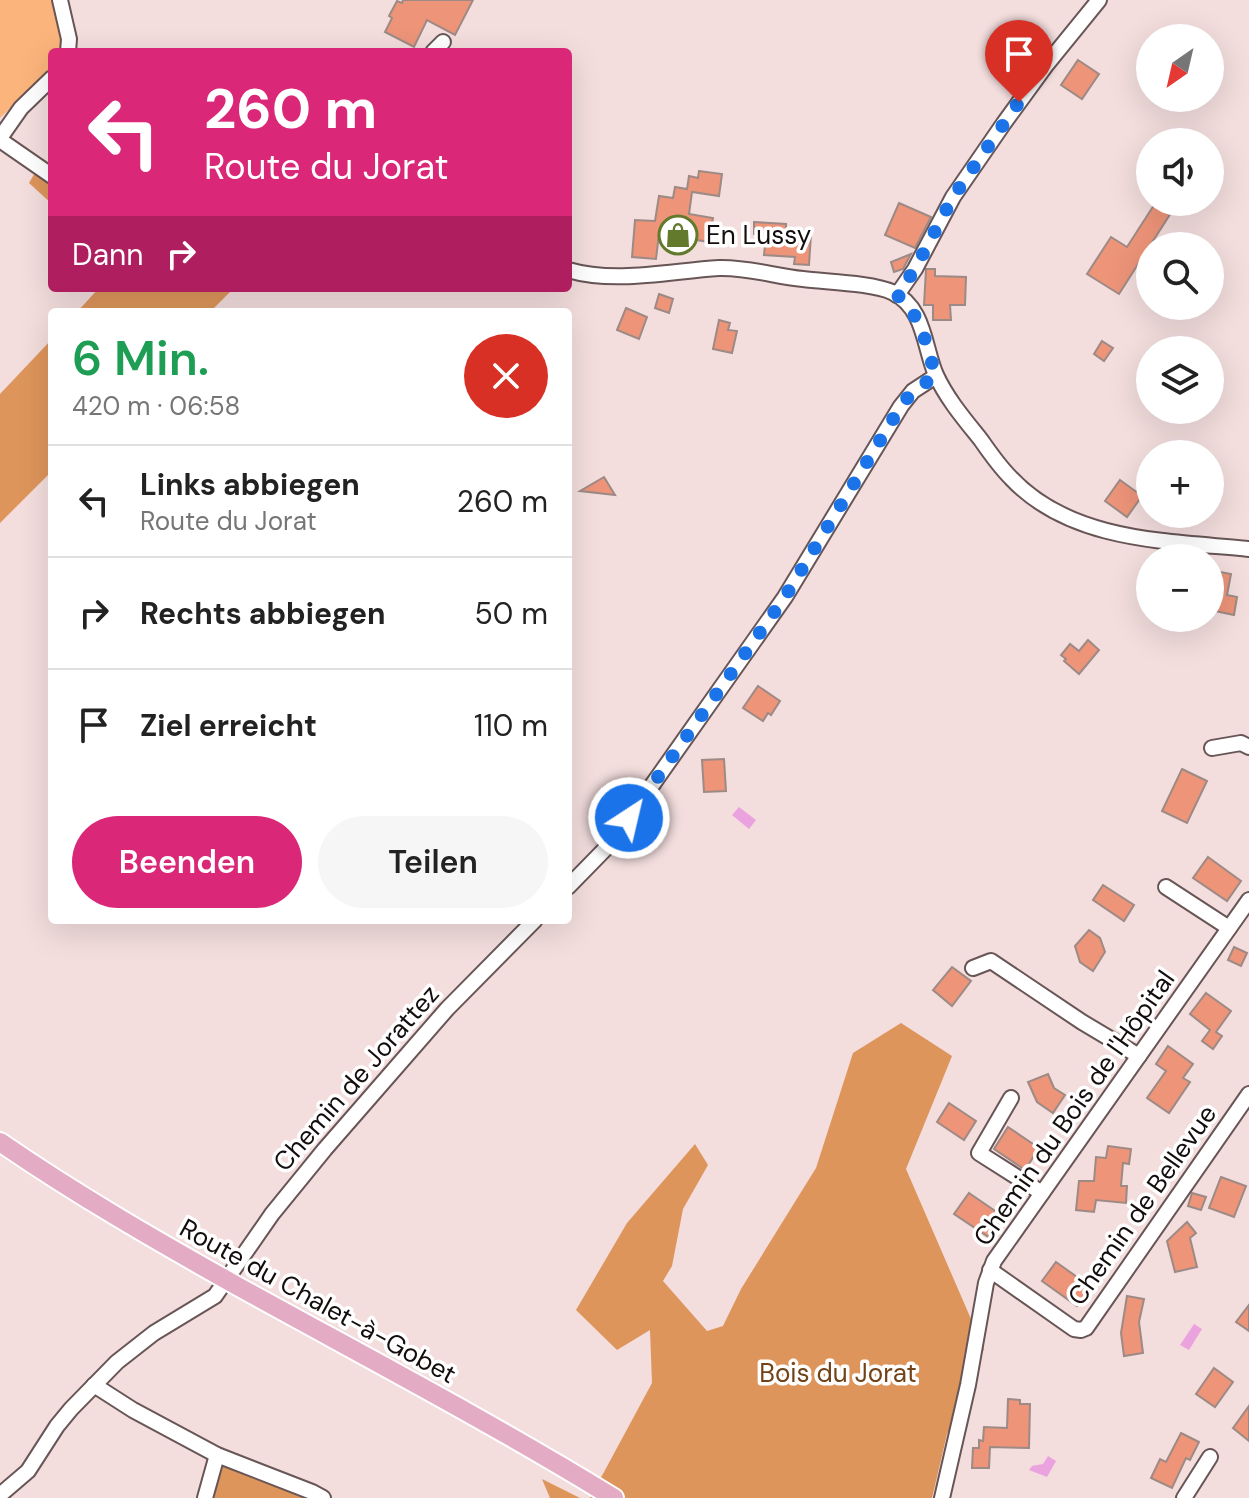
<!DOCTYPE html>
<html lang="de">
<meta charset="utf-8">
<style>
:root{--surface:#fff;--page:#f6f6f6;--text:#222;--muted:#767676;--line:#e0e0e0;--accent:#db2777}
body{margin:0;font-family:"DM Sans",sans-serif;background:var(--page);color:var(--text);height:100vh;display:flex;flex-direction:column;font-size:30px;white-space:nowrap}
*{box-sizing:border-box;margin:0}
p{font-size:26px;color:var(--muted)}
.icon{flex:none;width:44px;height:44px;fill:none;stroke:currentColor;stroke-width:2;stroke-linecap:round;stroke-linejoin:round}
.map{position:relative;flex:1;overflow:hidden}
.side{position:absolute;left:48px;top:308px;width:524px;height:616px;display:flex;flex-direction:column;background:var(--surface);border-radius:8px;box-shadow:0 8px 32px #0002}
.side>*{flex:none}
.banner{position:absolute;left:48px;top:48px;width:524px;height:244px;border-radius:8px;box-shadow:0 8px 32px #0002;background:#db2777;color:#fff;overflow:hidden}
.needle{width:52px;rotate:214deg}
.tools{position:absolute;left:1136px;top:24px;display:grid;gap:16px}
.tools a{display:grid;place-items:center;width:88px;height:88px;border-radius:50%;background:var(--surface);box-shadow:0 8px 32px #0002;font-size:40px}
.pin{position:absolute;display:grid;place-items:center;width:68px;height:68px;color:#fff;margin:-82px -34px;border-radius:50% 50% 50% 0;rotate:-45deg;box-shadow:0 0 8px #0007}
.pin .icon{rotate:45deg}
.me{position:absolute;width:88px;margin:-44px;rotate:35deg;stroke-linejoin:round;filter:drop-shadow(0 0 6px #0008)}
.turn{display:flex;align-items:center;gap:28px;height:168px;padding:0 24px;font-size:36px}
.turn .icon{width:104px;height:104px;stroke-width:2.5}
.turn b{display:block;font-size:56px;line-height:68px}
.then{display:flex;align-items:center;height:76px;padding:0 24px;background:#0003;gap:16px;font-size:30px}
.round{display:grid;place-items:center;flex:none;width:84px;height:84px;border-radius:42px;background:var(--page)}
.head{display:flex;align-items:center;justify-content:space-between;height:136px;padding:0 24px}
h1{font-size:48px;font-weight:600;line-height:60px;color:#1e9e55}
.cta{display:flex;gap:16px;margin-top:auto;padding:16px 24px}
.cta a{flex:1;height:92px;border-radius:48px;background:var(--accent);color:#fff;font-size:32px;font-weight:600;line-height:92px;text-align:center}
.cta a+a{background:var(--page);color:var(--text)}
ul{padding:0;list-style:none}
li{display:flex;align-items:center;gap:24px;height:112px;padding:0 24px;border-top:2px solid var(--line)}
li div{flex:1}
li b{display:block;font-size:30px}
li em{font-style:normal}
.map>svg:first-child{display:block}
.green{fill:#fbb47b}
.forest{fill:#dd955b}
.water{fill:#eaa3df}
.building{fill:#ed9479;stroke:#9d8a85;stroke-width:2}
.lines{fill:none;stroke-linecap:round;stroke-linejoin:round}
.minor-casing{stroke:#685556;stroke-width:18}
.major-casing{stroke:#fff;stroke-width:22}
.minor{stroke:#fff;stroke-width:14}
.major{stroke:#e3acc4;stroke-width:18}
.route{stroke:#1a73e8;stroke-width:14;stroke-dasharray:0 25.2}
.labels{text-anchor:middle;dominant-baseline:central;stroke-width:7;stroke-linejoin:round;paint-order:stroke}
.poi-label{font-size:26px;fill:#140d0d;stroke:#fff;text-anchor:start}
.street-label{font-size:26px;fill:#140d0d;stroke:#fff}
.park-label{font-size:26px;fill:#734318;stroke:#fff}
</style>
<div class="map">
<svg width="1249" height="1498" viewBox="0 0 1249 1498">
<rect width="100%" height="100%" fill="#f3dddd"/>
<polygon class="green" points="0,0 51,0 61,39 60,52 52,52 52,68 0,118"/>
<g class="forest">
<polygon points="43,159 52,165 52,204 29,183"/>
<polygon points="99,288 234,288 210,312 77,312"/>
<polygon points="52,339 52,471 0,523 0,394"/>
<polygon points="901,1023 952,1056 906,1169 984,1349 947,1434 932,1498 590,1498 652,1383 650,1330 617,1350 576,1310 627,1223 695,1144 708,1165 683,1209 672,1266 663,1281 707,1331 723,1326 741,1289 816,1168 853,1053"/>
<polygon points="220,1464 310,1498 210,1498"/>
<polygon points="542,1479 580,1498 550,1498"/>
</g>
<g class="water">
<polygon points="739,807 756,820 749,829 732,815"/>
<polygon points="1194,1324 1202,1329 1189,1350 1180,1345"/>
<polygon points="1048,1456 1056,1461 1047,1477 1029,1470 1032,1466 1043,1464"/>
</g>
<g class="building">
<polygon points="403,0 473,0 455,35 427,20 414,47 385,32 392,18 389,16 397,1 402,3"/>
<polygon points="1078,60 1099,74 1082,99 1061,85"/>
<polygon points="699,171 722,174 719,196 692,192 689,214 713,218 709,242 659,234 656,259 632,257 635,220 655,221 659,196 673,198 675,187 687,189 689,176 698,178"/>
<polygon points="1156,202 1178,202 1119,294 1087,274 1111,237 1127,247"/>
<polygon points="899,203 931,217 915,248 885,235"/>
<polygon points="754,222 786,224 786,232 811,234 809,265 794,264 795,257 764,255 766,235 754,234"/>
<polygon points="911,254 903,269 894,272 891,262"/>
<polygon points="926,269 935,269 935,276 966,277 965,305 950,305 951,320 933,320 933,305 924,305"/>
<polygon points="659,294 673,299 669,313 655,308"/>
<polygon points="626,308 647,317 639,339 617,330"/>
<polygon points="719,320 730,323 728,330 737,331 732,353 713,349"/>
<polygon points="1102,341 1113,348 1104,361 1094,354"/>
<polygon points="604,477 615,495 580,491"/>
<polygon points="1120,480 1142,496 1127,517 1105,501"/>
<polygon points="1210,570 1231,574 1227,595 1237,597 1234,615 1210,610"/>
<polygon points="1088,640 1099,650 1079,674 1064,661 1066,659 1061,655 1070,644 1079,651"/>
<polygon points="758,686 780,701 771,715 768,713 763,721 743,708"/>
<polygon points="724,759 726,791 704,792 702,760"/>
<polygon points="1182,769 1207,781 1187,823 1162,811"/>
<polygon points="1208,857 1241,881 1227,901 1193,878"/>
<polygon points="1103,885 1134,905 1124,921 1093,900"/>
<polygon points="1089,930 1100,938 1105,952 1093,971 1080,962 1075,946"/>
<polygon points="1234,947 1247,953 1241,966 1228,960"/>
<polygon points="952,967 971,981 952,1006 933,990"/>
<polygon points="1206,993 1231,1011 1216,1032 1222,1036 1213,1049 1202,1041 1210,1030 1190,1014"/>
<polygon points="1168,1046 1193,1064 1183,1078 1190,1082 1169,1113 1147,1098 1166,1071 1156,1064"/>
<polygon points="1048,1074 1054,1088 1065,1095 1053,1113 1037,1102 1028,1082"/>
<polygon points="949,1103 976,1121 964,1140 937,1122"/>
<polygon points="1008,1127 1039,1148 1025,1170 994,1149"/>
<polygon points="1108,1146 1131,1149 1129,1164 1123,1163 1121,1186 1127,1186 1126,1203 1096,1200 1094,1212 1076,1210 1079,1181 1094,1181 1096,1157 1106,1158"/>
<polygon points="1221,1177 1246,1186 1234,1217 1209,1208"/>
<polygon points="969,1193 1004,1217 990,1238 954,1214"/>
<polygon points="1192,1193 1206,1197 1201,1210 1188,1206"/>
<polygon points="1187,1222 1196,1233 1190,1238 1197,1267 1175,1272 1167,1241"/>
<polygon points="219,1240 232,1248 226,1257 213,1250"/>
<polygon points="1056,1262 1091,1287 1077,1306 1042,1281"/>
<polygon points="1127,1296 1144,1299 1139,1322 1143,1353 1124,1356 1121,1333"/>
<polygon points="1249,1305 1249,1331 1236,1322"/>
<polygon points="1214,1368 1233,1382 1215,1407 1196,1394"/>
<polygon points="1008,1399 1020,1400 1020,1404 1030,1404 1029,1448 990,1447 989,1468 972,1468 973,1448 979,1448 979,1440 983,1441 984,1427 1007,1428"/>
<polygon points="1249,1406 1249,1441 1233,1428"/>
<polygon points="1181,1433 1199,1442 1190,1460 1186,1458 1172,1488 1151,1478 1160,1459 1166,1462"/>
</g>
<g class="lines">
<defs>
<g id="minor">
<polyline points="60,0 69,39 68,52"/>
<polyline points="433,52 443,42"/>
<polyline points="0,138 21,108 52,78"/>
<polyline points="0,140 52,176"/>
<path d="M568 270C616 284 670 271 719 268 747 267 774 276 803 279 827 282 872 283 892 292 925 307 924 348 936 375 947 399 965 420 981 440 990 453 1000 467 1011 478 1071 542 1168 541 1249 549"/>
<polyline points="897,295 915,269 953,197 1004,123 1047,64 1099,0"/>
<polyline points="1212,748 1241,743 1249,747"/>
<polyline points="568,887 612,842 785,597 901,406 913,391 936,376"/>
<polyline points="1166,887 1229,928"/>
<polyline points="973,968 991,961 1082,1022 1139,1056"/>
<polyline points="1011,1098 979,1153 1042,1193"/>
<polyline points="990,1270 1074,1329 1081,1330 1086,1328 1249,1094"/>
<polyline points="94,1385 133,1410 217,1455 312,1492 323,1498"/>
<polyline points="0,1495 28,1471 57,1426 71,1409 117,1362 154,1333 215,1296 272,1214 325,1149 447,1009 535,920"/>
<polyline points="205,1498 217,1455"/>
<polyline points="942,1498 968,1385 986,1283 994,1261 1249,900"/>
<polyline points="1184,1498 1210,1457"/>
</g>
<path id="major" d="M0 1142C77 1195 157 1241 239 1287 364 1356 492 1423 614 1498"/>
</defs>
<use href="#minor" class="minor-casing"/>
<use href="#major" class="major-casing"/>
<use href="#minor" class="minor"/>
<use href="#major" class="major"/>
</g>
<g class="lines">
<path class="route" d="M629 818 785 597 901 406 913 391 936 376C926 345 922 316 897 295L915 269 953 197 1019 102"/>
</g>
<defs>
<symbol id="shop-ring" viewBox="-11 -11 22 22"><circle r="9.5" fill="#fff" stroke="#637a2c" stroke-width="1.5"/><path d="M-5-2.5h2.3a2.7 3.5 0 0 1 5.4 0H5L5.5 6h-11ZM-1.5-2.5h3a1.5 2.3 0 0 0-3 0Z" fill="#637a2c"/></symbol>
</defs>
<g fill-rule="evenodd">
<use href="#shop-ring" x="656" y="213" width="44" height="44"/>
</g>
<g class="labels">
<g class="poi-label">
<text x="706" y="235">En Lussy</text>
</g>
<g class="street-label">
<text transform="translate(356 1078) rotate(-49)">Chemin de Jorattez</text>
<text transform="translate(1074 1108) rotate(-55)">Chemin du Bois de l'Hôpital</text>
<text transform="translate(1142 1205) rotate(-55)">Chemin de Bellevue</text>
<text transform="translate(318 1301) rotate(29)">Route du Chalet-à-Gobet</text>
</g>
<g class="park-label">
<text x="838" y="1373">Bois du Jorat</text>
</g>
</g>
</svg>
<div class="tools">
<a><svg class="needle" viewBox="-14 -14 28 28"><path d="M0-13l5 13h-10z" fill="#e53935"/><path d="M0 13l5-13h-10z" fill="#767676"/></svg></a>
<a><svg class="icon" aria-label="sound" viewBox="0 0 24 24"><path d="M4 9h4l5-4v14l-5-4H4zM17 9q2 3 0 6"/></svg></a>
<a><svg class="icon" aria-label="search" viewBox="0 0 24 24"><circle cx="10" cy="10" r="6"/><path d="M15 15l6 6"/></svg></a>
<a><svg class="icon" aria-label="layers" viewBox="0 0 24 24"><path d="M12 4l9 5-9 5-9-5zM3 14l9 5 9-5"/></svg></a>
<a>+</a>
<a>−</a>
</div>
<div class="pin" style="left:1019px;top:102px;background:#d93025"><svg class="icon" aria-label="arrive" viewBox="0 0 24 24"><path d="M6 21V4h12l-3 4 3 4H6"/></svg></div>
<svg class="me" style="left:629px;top:818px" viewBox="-20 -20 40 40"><circle r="17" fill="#1a73e8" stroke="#fff" stroke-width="3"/><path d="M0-11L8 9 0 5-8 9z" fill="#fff"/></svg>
<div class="banner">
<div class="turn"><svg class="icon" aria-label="left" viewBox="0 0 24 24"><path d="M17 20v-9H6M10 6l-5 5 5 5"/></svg><div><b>260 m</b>Route du Jorat</div></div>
<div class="then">Dann<svg class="icon" aria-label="right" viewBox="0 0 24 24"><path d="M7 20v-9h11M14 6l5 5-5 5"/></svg></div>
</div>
<section class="side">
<div class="head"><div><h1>6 Min.</h1><p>420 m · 06:58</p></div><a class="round" style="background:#d93025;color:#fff"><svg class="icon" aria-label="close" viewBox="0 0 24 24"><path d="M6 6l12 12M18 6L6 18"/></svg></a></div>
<ul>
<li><svg class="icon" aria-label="left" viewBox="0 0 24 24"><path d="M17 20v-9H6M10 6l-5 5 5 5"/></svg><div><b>Links abbiegen</b><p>Route du Jorat</p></div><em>260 m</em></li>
<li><svg class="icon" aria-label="right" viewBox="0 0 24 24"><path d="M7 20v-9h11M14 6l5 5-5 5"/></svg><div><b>Rechts abbiegen</b></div><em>50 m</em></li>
<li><svg class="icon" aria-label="arrive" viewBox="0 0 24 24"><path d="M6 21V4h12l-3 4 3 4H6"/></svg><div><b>Ziel erreicht</b></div><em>110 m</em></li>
</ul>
<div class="cta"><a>Beenden</a><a>Teilen</a></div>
</section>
</div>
